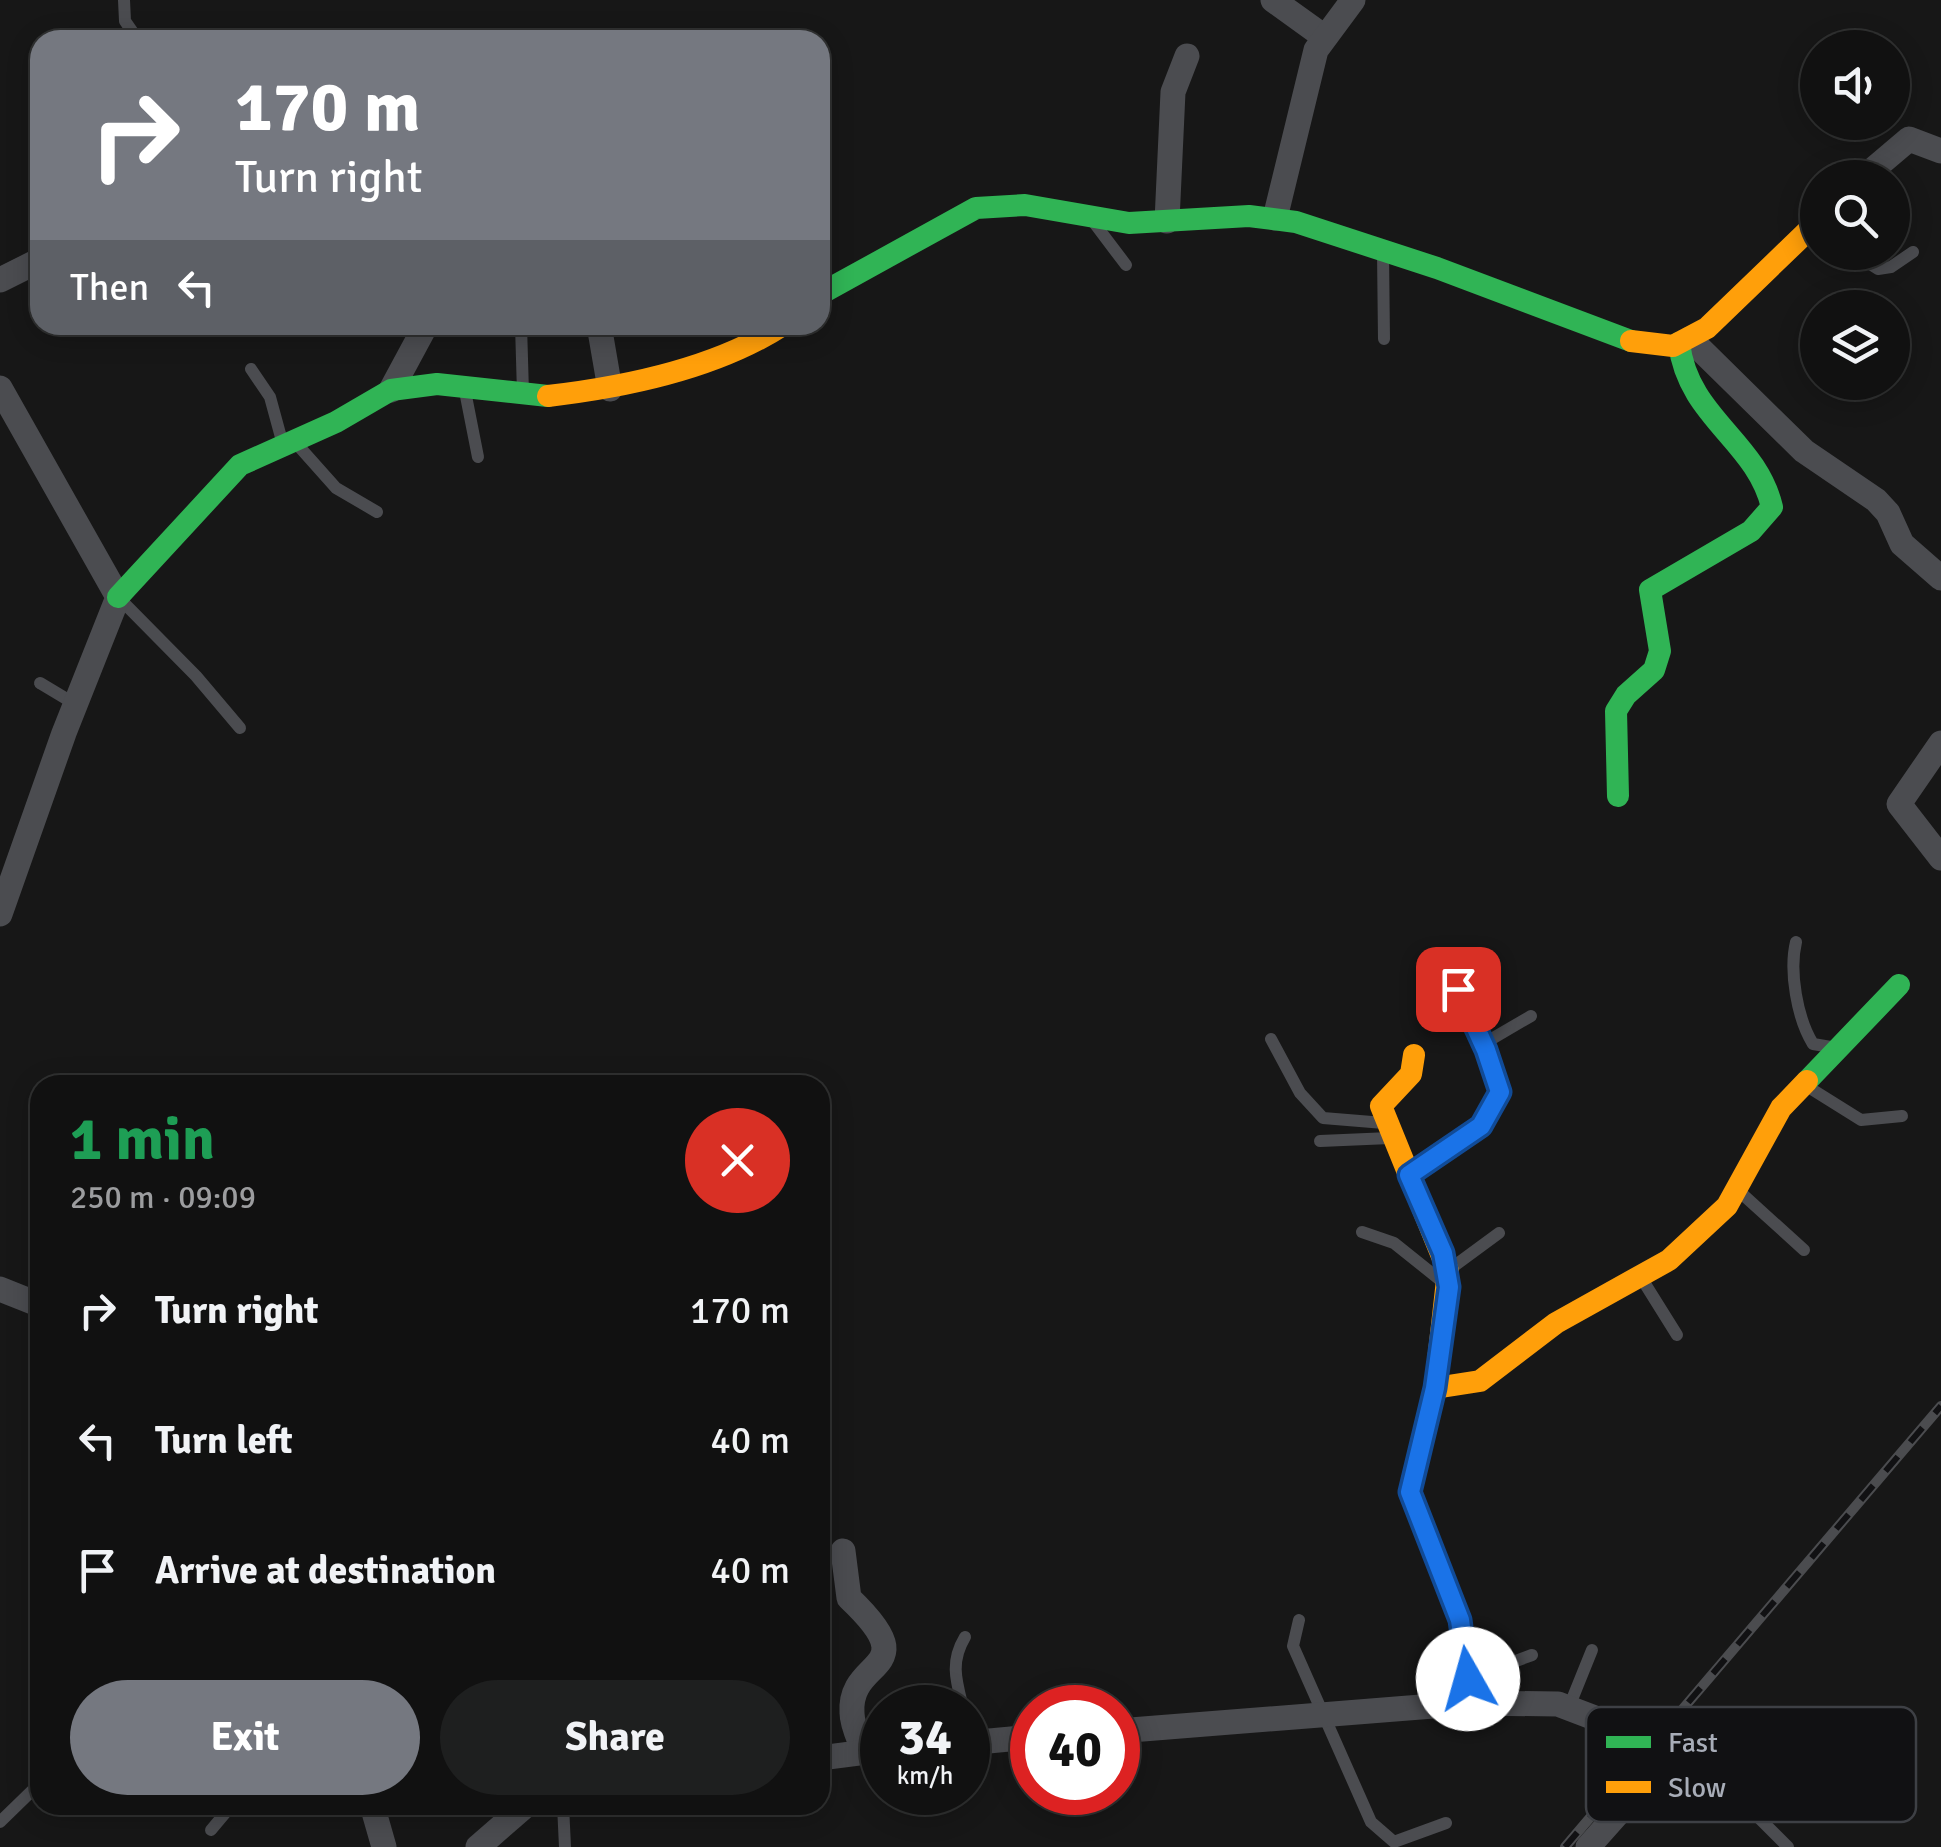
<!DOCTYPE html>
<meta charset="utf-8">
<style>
:root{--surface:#111;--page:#1e1f1f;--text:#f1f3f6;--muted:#9c9d9f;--line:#303131;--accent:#757880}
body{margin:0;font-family:Signika,sans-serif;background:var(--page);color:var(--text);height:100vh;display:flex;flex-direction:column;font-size:38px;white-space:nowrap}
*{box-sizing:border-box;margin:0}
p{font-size:32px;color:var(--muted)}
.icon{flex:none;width:55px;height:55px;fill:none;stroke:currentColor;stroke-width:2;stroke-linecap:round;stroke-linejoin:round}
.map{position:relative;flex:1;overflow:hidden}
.details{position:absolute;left:30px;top:1075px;width:800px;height:740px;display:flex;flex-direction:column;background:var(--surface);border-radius:30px;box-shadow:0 5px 25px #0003,0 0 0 2px var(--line)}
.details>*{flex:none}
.banner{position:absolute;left:30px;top:30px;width:800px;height:305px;border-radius:30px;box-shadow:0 5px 25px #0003,0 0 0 2px var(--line);background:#757880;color:#fff;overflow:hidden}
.controls{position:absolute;left:1800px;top:30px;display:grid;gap:20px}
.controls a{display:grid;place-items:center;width:110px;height:110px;border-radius:50%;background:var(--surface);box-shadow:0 5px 25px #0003,0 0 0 2px var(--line);font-size:50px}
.speed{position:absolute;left:860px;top:1685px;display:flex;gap:20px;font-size:50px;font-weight:700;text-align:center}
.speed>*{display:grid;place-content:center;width:130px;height:130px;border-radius:50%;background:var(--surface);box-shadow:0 5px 25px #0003,0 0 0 2px var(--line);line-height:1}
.speed small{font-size:25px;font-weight:400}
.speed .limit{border:15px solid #d22;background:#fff;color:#111}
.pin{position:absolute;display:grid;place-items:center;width:85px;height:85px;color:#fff;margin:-42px;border-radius:20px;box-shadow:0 5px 15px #0006}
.me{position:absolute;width:110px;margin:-55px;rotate:353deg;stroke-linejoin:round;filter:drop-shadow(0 0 8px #0008)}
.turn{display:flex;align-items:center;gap:35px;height:210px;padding:0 40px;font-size:45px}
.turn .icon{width:130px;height:130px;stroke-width:2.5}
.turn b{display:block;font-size:70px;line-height:85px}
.then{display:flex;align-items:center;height:95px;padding:0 40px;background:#0003;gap:20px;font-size:38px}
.round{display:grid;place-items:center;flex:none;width:105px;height:105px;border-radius:52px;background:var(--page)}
.overview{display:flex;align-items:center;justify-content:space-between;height:170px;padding:0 40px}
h1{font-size:60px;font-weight:700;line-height:75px;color:#1e9e55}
.cta{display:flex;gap:20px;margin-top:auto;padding:20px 40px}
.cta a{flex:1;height:115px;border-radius:60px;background:var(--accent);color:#fff;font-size:40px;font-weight:700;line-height:115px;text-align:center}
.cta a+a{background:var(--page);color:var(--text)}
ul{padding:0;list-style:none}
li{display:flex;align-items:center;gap:30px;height:130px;padding:0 40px}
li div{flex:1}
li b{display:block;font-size:38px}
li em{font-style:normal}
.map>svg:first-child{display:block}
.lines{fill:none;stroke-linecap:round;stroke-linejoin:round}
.lane{stroke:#4b4c50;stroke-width:12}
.street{stroke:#4b4c50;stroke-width:25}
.fast{stroke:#30b455;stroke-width:22}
.slow{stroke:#ff9f0a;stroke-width:22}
.rail-casing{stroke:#4b4c4f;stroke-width:10}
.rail{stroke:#111113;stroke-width:6;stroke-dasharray:19;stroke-linecap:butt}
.route-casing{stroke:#114b97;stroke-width:25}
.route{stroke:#1a73e8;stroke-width:18}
.key{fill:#111113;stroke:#3e4045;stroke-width:2.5}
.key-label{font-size:28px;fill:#a8adb8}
</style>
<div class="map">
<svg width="1941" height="1847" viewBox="0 0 1941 1847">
<rect width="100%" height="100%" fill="#171717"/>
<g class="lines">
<g class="lane">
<polyline points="124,0 125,21 134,34"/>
<polyline points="1095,224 1126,265"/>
<polyline points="1383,252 1384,339"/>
<polyline points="1851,252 1878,269 1891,267 1913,252"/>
<polyline points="521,325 523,393"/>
<polyline points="251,369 270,397 282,441"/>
<polyline points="465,391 478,457"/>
<polyline points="295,442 336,488 377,512"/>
<polyline points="119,598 196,676 240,728"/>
<polyline points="40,683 75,704"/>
<path d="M1796 942C1789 971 1797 1018 1813 1044L1831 1047"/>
<polyline points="1271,1039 1300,1093 1323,1118 1384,1123"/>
<polyline points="1483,1044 1531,1016"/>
<polyline points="1805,1085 1861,1120 1902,1116"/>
<polyline points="1320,1141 1390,1138"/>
<path d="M1411 1174C1518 1102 1515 1106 1457 993L1473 971"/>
<polyline points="1740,1192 1804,1250"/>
<polyline points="1362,1232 1394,1243 1439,1279"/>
<polyline points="1450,1269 1499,1233"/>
<polyline points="1642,1279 1677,1335"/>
<polyline points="1299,1620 1293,1646 1371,1822 1394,1842 1446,1823"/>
<polyline points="1470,1678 1532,1655"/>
<polyline points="1569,1707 1592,1650"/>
<path d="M963 1708C956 1680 950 1662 965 1637"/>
<polyline points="1664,1761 1736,1795 1788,1847"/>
<polyline points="563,1805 565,1847"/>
<polyline points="0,1822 40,1783"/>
<polyline points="211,1830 232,1805"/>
</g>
<g class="street">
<polyline points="1273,0 1323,36"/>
<polyline points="1863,178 1909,139 1941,151"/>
<polyline points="1275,218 1316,50 1353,0"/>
<polyline points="1167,221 1173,92 1187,56"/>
<polyline points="0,280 40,260"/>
<polyline points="599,325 610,389"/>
<polyline points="1690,339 1804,451 1876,500 1888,513 1902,544 1941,578"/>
<polyline points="0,388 118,597 64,733 0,914"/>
<polyline points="391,390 426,325"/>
<polyline points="1941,743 1899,804 1941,858"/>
<polyline points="0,1289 40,1305"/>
<path d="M843 1551 849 1598C928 1673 848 1656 852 1713 852 1726 860 1740 864 1752"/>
<polyline points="1118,1731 1471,1703 1558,1704 1600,1720 1629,1746"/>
<polyline points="968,1743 1032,1737"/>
<polyline points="820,1758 882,1750"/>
<polyline points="372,1805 384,1847"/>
<polyline points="478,1847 526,1805"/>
<polyline points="1588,1847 1700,1721 1793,1734"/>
</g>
<g class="fast">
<polyline points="820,294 976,208 1025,205 1129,223 1249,216 1296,222 1437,268 1631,341"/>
<polyline points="118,597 240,465 336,422 391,390 437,384 548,396"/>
<path d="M1618 796 1616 711 1626 695 1654 670 1660 651 1650 590 1751 531 1772 507C1756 440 1688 418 1679 343"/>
<polyline points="1807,1081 1899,985"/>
<polyline points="1416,1466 1410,1492 1460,1619 1471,1703"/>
</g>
<g class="slow">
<polyline points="1631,341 1673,346 1707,328 1818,221"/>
<path d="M548 396C626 387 717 368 783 325"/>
<polyline points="1414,1055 1411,1074 1381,1106 1448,1271 1435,1388 1416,1466"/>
<polyline points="1435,1388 1480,1381 1556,1323 1669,1260 1727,1206 1781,1108 1807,1081"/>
</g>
<defs>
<polyline id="rail" points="1565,1847 1941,1406"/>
</defs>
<use href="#rail" class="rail-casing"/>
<use href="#rail" class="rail"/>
</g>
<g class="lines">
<defs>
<polyline id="route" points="1458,989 1486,1050 1500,1092 1481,1126 1409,1175 1443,1253 1449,1287 1435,1388 1410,1492 1460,1620 1468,1679"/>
</defs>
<use href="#route" class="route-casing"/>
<use href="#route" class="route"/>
</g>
<rect x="1586" y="1707" width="330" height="115" rx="15" class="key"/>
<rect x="1606" y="1736" width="45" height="12" fill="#30b455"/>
<rect x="1606" y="1781" width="45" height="12" fill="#ff9f0a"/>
<g class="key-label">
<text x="1668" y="1752">Fast</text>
<text x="1668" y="1797">Slow</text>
</g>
</svg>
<div class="controls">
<a><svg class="icon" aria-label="sound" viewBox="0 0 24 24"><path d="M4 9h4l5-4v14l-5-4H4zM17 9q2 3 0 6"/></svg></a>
<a><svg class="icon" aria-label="search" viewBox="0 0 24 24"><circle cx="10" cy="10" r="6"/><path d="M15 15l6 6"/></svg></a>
<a><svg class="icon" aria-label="layers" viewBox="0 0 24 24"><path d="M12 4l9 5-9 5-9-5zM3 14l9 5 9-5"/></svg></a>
</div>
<div class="speed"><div>34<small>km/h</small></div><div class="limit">40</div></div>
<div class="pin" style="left:1458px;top:989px;background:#d93025"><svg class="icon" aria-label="arrive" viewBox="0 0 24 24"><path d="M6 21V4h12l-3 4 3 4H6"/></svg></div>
<svg class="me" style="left:1468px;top:1679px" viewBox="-20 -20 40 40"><circle r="19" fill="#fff"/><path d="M0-13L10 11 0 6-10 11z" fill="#1a73e8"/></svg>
<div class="banner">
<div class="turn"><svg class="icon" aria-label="right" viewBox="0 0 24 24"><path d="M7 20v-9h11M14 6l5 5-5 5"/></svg><div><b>170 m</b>Turn right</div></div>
<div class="then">Then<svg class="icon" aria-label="left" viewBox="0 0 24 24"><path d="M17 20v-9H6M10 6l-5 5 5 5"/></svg></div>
</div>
<section class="details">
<div class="overview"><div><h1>1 min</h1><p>250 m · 09:09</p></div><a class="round" style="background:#d93025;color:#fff"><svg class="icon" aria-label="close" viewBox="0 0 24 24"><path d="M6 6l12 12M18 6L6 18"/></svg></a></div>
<ul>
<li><svg class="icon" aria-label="right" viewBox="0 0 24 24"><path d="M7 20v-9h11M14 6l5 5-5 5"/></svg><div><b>Turn right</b></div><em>170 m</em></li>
<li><svg class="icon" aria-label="left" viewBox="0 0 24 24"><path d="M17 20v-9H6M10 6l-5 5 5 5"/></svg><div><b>Turn left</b></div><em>40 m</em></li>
<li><svg class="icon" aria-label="arrive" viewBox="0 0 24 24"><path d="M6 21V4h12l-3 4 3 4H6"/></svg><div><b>Arrive at destination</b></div><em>40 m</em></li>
</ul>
<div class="cta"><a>Exit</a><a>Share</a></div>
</section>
</div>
